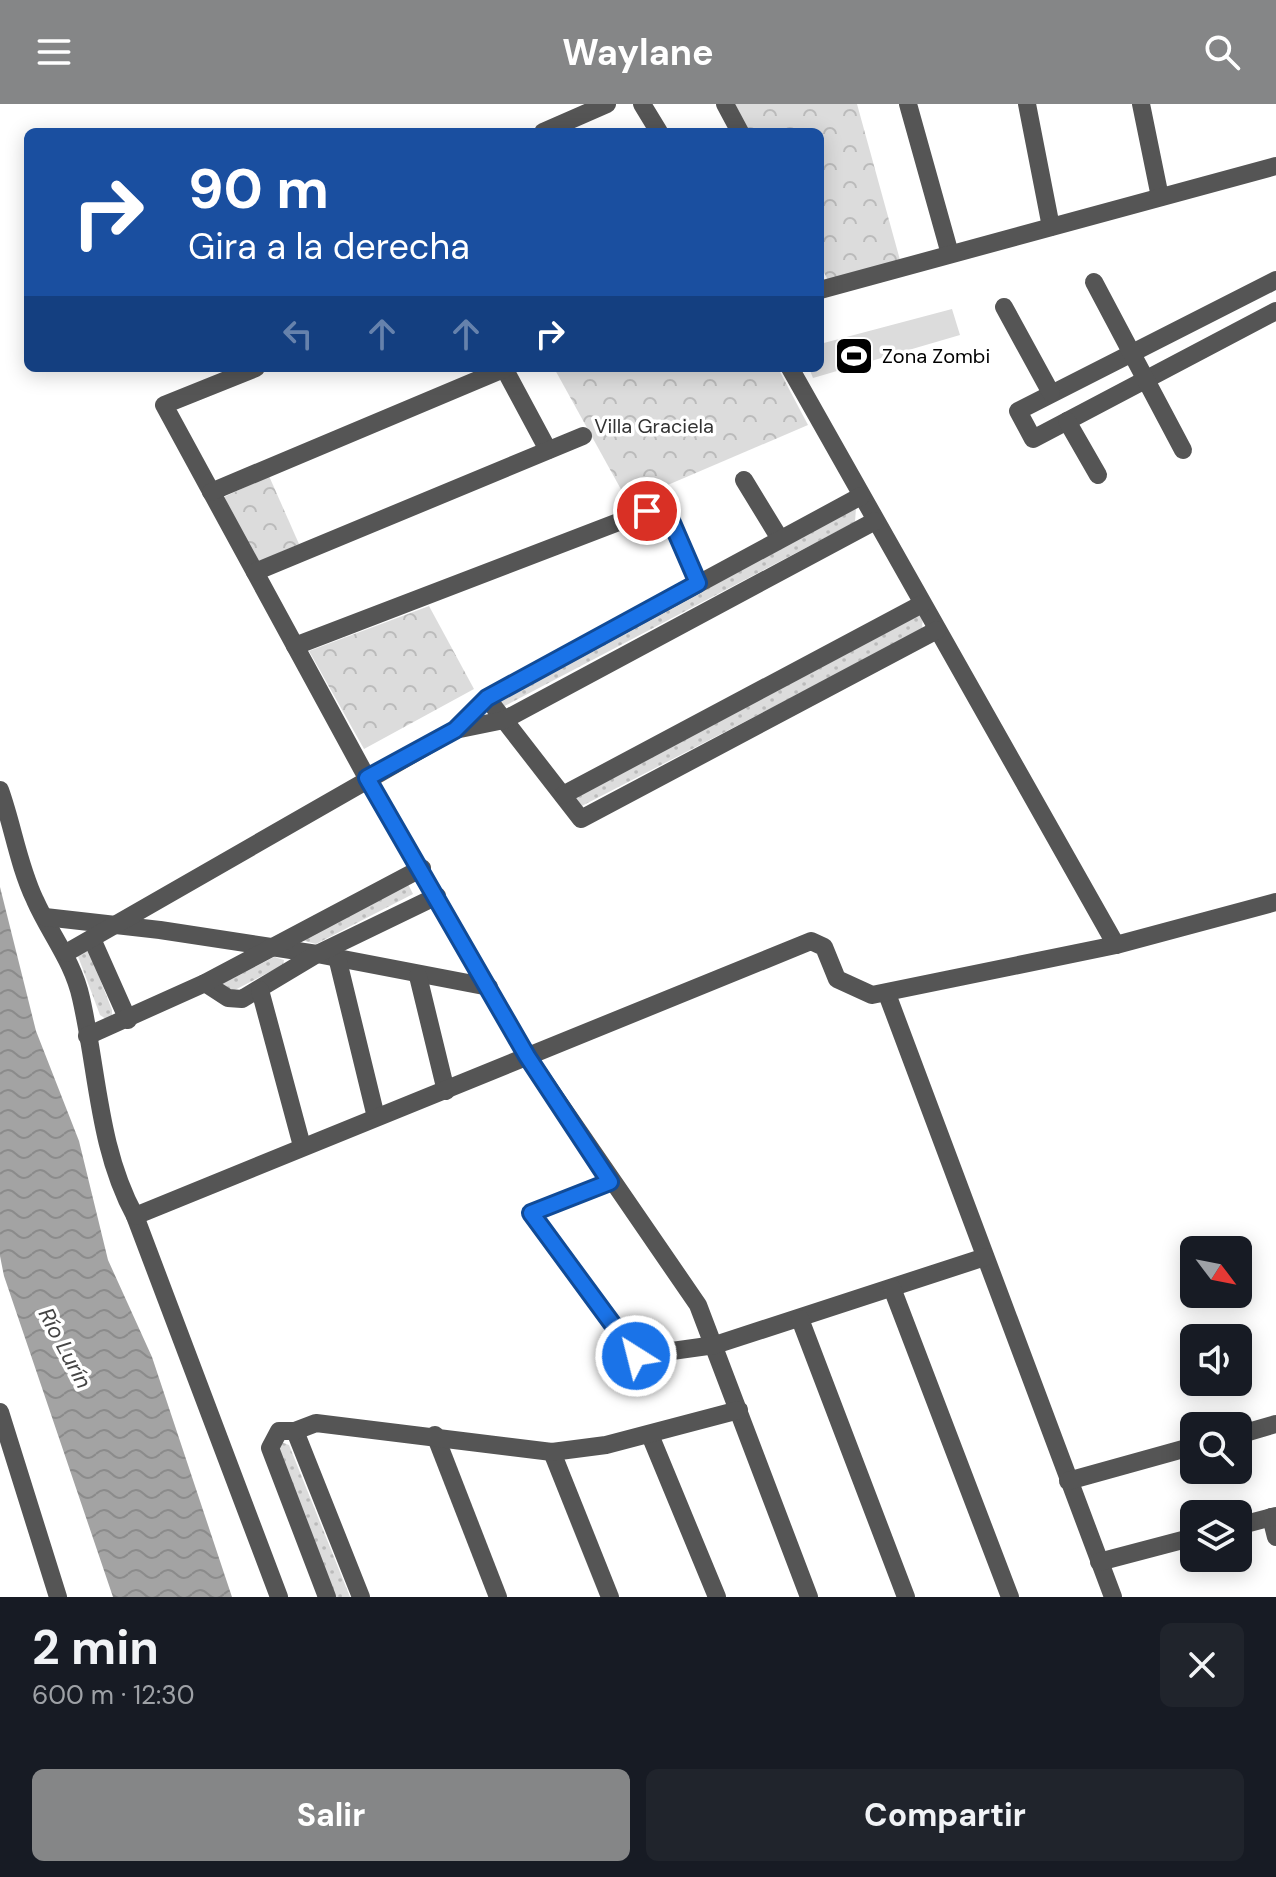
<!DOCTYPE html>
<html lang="es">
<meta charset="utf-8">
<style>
:root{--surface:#171b24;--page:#20242c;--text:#f1f3f6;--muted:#9ea1a6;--accent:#858687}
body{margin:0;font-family:"DM Sans",sans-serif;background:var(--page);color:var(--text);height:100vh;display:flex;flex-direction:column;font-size:30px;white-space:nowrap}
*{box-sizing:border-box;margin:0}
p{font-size:26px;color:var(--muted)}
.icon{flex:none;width:44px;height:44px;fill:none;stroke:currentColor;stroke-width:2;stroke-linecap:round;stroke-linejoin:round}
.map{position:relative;height:1493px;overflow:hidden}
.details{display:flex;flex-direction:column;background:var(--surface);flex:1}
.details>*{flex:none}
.hud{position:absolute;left:24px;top:24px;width:800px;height:244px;border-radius:12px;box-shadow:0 4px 20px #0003;background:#1a4fa0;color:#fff;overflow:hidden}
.needle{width:52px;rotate:122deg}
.buttons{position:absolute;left:1180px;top:1132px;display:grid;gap:16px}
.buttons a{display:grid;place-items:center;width:72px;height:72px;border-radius:12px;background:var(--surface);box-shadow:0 4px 20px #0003;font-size:40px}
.pin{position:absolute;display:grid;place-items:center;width:68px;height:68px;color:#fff;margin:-34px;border:4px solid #fff;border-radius:50%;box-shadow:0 2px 8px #0007}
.me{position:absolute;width:88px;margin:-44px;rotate:324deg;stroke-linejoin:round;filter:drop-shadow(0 0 6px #0008)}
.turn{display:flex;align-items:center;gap:28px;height:168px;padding:0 32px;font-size:36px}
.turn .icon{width:104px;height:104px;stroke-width:2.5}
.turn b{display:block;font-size:56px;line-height:68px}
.lanes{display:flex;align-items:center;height:76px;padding:0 32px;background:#0003;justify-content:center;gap:40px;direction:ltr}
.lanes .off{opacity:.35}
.round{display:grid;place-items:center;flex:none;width:84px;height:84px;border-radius:12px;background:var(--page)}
.head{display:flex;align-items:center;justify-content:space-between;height:136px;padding:0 32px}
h1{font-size:48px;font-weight:700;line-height:60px}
.cta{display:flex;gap:16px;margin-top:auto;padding:16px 32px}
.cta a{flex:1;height:92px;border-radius:12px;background:var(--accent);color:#fff;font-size:32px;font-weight:700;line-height:92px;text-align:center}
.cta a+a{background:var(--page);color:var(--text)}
header{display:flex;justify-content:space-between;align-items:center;height:104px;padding:0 32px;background:var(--accent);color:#fff;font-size:36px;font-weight:700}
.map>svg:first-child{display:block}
.grass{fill:url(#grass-dots)}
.park{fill:url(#park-crowns)}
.pitch{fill:#dcdcdc}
.water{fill:url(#water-waves)}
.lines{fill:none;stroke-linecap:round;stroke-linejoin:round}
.minor{stroke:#555;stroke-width:18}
.route-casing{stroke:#114b97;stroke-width:20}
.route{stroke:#1a73e8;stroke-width:14}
.labels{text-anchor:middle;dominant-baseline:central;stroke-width:7;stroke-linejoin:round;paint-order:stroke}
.poi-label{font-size:20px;fill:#000;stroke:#fff;text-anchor:start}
.park-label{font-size:20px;fill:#333;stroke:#fff}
.water-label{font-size:22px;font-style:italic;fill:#444;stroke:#fff}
</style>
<header><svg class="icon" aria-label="menu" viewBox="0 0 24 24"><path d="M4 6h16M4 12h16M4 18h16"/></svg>Waylane<svg class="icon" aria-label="search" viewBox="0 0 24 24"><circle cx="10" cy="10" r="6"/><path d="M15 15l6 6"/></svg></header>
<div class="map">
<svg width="1276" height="1493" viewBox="0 0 1276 1493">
<defs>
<pattern id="grass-dots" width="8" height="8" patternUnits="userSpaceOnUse" patternTransform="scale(2)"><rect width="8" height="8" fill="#dcdcdc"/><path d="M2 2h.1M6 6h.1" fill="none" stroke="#bbb" stroke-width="1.8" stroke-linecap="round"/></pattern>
<pattern id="park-crowns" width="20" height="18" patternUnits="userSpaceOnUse" patternTransform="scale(2)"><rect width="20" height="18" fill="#dcdcdc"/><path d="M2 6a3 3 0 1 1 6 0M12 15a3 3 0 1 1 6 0" fill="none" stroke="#bbb"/></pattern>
<pattern id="water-waves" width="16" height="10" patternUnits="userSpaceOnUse" patternTransform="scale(2)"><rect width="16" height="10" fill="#a3a3a3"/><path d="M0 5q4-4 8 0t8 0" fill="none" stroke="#8b8b8b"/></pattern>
</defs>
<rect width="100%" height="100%" fill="#fff"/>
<g class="grass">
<polygon points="856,404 855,418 499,605 494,593"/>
<polygon points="916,511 923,511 922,526 576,705 568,695"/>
<polygon points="407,778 413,790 316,840 297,835"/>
<polygon points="87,842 112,906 112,912 106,915 100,911 76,847"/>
<polygon points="274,853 284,856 283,861 227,890 222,880"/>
<polygon points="281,1338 289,1341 350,1493 333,1493 276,1342"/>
</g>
<g class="park">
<polygon points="732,0 857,0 900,156 828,176 820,161 820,28 748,28"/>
<polygon points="554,264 778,264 808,321 628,398"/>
<polygon points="269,372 299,440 254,460 224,393"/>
<polygon points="429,502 474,585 364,645 309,547"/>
</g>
<polygon class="pitch" points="952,205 960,231 813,274 809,264 820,264 820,240"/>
<polygon class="water" points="0,783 36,927 79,1037 108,1156 152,1253 232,1493 113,1493 4,1172 0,1152"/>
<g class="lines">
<g class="minor">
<polyline points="642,0 659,28"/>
<polyline points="725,0 740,28"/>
<polyline points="908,0 950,150"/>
<polyline points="1027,0 1051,123"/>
<polyline points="1141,0 1160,93"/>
<polyline points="543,28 607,0"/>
<polyline points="1276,176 1018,307 1033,335 1276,207"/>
<polyline points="1094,178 1183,346"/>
<polyline points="820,186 1276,62"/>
<polyline points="1004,203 1051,289"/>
<polyline points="256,264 164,301 367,674 527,952 698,1201 809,1493"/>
<polyline points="504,264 548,346"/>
<polyline points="790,264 1116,841"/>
<polyline points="1067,317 1098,371"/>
<polyline points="744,376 780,435"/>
<polyline points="211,388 506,264"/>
<polyline points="255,468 583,332"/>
<polyline points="295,542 647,407 660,405 669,412 698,479"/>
<polyline points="487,594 581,715 937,526"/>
<polyline points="456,625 487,594 861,392"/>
<path d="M0 686C13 722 18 760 35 796 50 830 73 857 81 894 98 968 98 1044 135 1112L279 1493"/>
<polyline points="563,691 922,500"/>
<polyline points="45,813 160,826 317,850 489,883"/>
<polyline points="92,835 128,916"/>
<polyline points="66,849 455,626 504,616 875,417"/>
<polyline points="337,853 376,1013"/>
<polyline points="418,872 446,987"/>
<polyline points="205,879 228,894 242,895 317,850 437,792"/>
<polyline points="260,886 302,1042"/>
<polyline points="887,890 1113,1493"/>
<polyline points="87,932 205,879 422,764"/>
<polyline points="610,1078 531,1109 636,1252 715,1241 985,1153"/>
<polyline points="135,1112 811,837 824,843 837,875 872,891 1116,841 1276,798"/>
<polyline points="892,1184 1010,1493"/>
<polyline points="800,1215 906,1493"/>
<polyline points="0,1308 58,1493"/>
<polyline points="295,1327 361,1493"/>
<polyline points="435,1331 498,1493"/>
<polyline points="650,1331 717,1493"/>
<polyline points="1238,1331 1276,1320"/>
<polyline points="552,1348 610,1493"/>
<polyline points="1068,1377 1194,1342"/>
<polyline points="1271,1413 1276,1433"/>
<polyline points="1238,1422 1276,1412"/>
<polyline points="1099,1458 1194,1433"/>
<polyline points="327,1493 270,1344 279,1327 295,1327 316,1319 552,1348 606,1341 739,1306"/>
</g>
</g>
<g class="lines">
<defs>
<polyline id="route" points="636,1252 531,1109 610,1078 527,952 367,674 455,626 487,594 698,479 669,412 660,405 647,407"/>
</defs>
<use href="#route" class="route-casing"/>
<use href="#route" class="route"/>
</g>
<defs>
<symbol id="stadium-square" viewBox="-11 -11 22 22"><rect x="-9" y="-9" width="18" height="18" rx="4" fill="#000" stroke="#fff"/><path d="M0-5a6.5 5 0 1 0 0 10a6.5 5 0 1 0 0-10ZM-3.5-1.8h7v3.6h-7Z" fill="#fff"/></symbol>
</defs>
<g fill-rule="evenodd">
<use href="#stadium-square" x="832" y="230" width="44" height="44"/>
</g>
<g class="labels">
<g class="poi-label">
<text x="882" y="252">Zona Zombi</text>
</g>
<g class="park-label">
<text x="654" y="322">Villa Graciela</text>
</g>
<g class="water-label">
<text transform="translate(65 1244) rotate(62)">Río Lurín</text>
</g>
</g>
</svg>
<div class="buttons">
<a><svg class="needle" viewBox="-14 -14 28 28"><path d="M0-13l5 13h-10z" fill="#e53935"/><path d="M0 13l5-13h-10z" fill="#9ea1a6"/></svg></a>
<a><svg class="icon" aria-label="sound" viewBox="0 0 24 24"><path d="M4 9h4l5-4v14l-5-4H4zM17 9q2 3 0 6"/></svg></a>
<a><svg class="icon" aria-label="search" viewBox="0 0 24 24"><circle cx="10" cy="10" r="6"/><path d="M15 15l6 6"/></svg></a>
<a><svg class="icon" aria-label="layers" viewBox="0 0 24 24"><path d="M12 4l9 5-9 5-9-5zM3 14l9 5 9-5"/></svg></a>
</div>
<div class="pin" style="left:647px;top:407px;background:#d93025"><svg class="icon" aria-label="arrive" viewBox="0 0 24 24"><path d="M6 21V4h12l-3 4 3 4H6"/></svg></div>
<svg class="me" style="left:636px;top:1252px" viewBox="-20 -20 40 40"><circle r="17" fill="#1a73e8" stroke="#fff" stroke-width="3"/><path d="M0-11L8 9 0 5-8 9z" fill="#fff"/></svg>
<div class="hud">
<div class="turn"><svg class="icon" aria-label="right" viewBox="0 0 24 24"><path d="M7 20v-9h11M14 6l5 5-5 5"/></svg><div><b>90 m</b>Gira a la derecha</div></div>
<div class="lanes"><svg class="icon off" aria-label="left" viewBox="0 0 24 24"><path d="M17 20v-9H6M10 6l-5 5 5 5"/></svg><svg class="icon off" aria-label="ahead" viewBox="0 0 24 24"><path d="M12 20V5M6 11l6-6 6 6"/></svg><svg class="icon off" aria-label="ahead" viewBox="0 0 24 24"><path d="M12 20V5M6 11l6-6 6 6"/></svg><svg class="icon" aria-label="right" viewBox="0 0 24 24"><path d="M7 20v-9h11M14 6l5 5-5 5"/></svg></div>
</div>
</div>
<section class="details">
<div class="head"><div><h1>2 min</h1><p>600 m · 12:30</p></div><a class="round"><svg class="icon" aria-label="close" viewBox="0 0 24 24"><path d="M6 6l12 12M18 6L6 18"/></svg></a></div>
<div class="cta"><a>Salir</a><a>Compartir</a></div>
</section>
